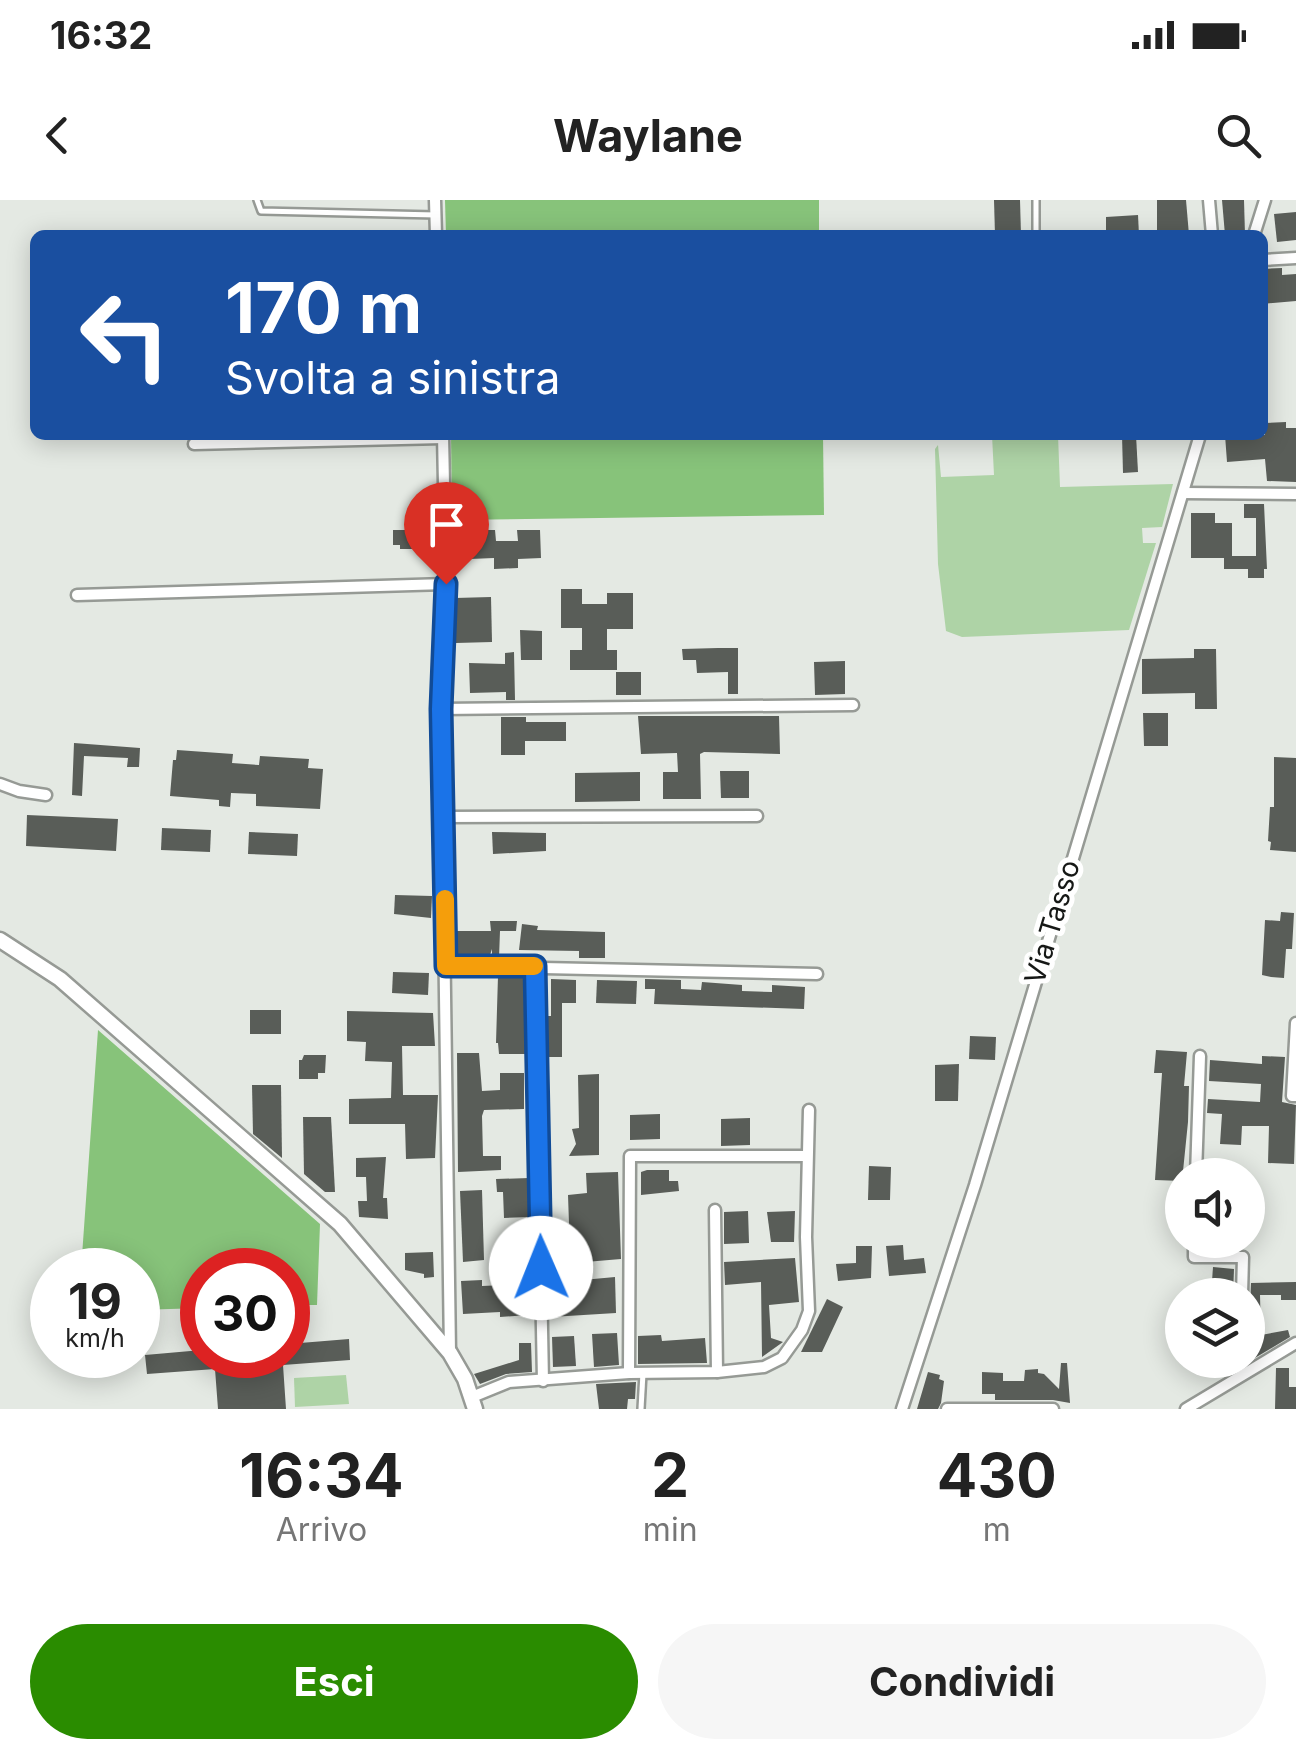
<!DOCTYPE html>
<html lang="it">
<style>
:root{--surface:#fff;--page:#f6f6f6;--text:#222;--muted:#767676;--accent:#2a8c00}
body{margin:0;font-family:Inter,sans-serif;background:var(--page);color:var(--text);height:100vh;display:flex;flex-direction:column;font-size:38px;white-space:nowrap}
*{box-sizing:border-box;margin:0}
p{font-size:32px;color:var(--muted)}
.icon{flex:none;width:55px;height:55px;fill:none;stroke:currentColor;stroke-width:2;stroke-linecap:round;stroke-linejoin:round}
.map{position:relative;height:1209px;overflow:hidden}
.side{display:flex;flex-direction:column;background:var(--surface);flex:1}
.side>*{flex:none}
.top-card{position:absolute;left:30px;top:30px;width:1238px;height:210px;border-radius:15px;box-shadow:0 5px 25px #0003;background:#1a4fa0;color:#fff;overflow:hidden}
.controls{position:absolute;left:1165px;top:958px;display:grid;gap:20px}
.controls a{display:grid;place-items:center;width:100px;height:100px;border-radius:50%;background:var(--surface);box-shadow:0 5px 25px #0003;font-size:50px}
.speed{position:absolute;left:30px;top:1048px;display:flex;gap:20px;font-size:50px;font-weight:700;text-align:center}
.speed>*{display:grid;place-content:center;width:130px;height:130px;border-radius:50%;background:var(--surface);box-shadow:0 5px 25px #0003;line-height:1}
.speed small{font-size:25px;font-weight:400}
.speed .limit{border:15px solid #d22;background:#fff;color:#111}
.pin{position:absolute;display:grid;place-items:center;width:85px;height:85px;color:#fff;margin:-102px -42px;border-radius:50% 50% 50% 0;rotate:-45deg;box-shadow:0 0 10px #0007}
.pin .icon{rotate:45deg}
.me{position:absolute;width:110px;margin:-55px;rotate:359deg;stroke-linejoin:round;filter:drop-shadow(0 0 8px #0008)}
.turn{display:flex;align-items:center;gap:35px;height:210px;padding:0 30px;font-size:45px}
.turn .icon{width:130px;height:130px;stroke-width:2.5}
.turn b{display:block;font-size:70px;line-height:85px}
.eta{display:flex;justify-content:space-evenly;align-items:center;height:170px;text-align:center}
.eta b{font-size:60px;font-weight:700;line-height:70px}
.cta{display:flex;gap:20px;margin-top:auto;padding:20px 30px}
.cta a{flex:1;height:115px;border-radius:60px;background:var(--accent);color:#fff;font-size:40px;font-weight:700;line-height:115px;text-align:center}
.cta a+a{background:var(--page);color:var(--text)}
.status{display:flex;justify-content:space-between;align-items:center;height:70px;padding:0 50px;background:var(--surface);direction:ltr}
.status svg{height:28px;fill:currentColor}
header{display:flex;justify-content:space-between;align-items:center;height:130px;padding:0 30px;background:var(--surface);font-size:45px;font-weight:700}
.map>svg:first-child{display:block}
.green{fill:#aed3a6}
.forest{fill:#87c37a}
.building{fill:#595d58}
.lines{fill:none;stroke-linecap:round;stroke-linejoin:round}
.lane-casing{stroke:#969a95;stroke-width:10}
.street-casing{stroke:#969a95;stroke-width:15}
.secondary-casing{stroke:#969a95;stroke-width:19}
.lane{stroke:#fff;stroke-width:5}
.street{stroke:#fff;stroke-width:10}
.secondary{stroke:#fff;stroke-width:14}
.route-casing{stroke:#114b97;stroke-width:25}
.route{stroke:#1a73e8;stroke-width:18}
.slow{stroke:#f59e0b;stroke-width:18}
.labels{text-anchor:middle;dominant-baseline:central;stroke-width:10;stroke-linejoin:round;paint-order:stroke}
.street-label{font-size:28px;fill:#161816;stroke:#fff}
</style>
<div class="status"><b>16:32</b><svg viewBox="0 0 49 12"><path d="M0 12V9h3v3zM5 12V6h3v6zM10 12V3h3v9zM15 12V0h3v12zM26 1h20v11H26zM47 4h2v5h-2z"/></svg></div>
<header><svg class="icon" aria-label="back" viewBox="0 0 24 24"><path d="M15 5l-7 7 7 7"/></svg>Waylane<svg class="icon" aria-label="search" viewBox="0 0 24 24"><circle cx="10" cy="10" r="6"/><path d="M15 15l6 6"/></svg></header>
<div class="map">
<svg width="1296" height="1209" viewBox="0 0 1296 1209">
<rect width="100%" height="100%" fill="#e4e9e3"/>
<g class="green">
<polygon points="992,235 1058,235 1060,287 1173,284 1162,327 1142,328 1143,343 1156,343 1129,430 962,437 946,431 938,364 935,249 938,245 941,277 994,275"/>
<polygon points="346,1175 349,1204 295,1207 294,1178"/>
</g>
<g class="forest">
<polygon points="445,0 819,0 819,35 446,35"/>
<polygon points="451,235 823,235 824,315 452,320"/>
<polygon points="98,830 320,1024 317,1105 288,1105 288,1070 202,1070 202,1108 138,1110 138,1070 81,1070"/>
</g>
<g class="building">
<polygon points="994,0 1020,0 1021,35 995,35"/>
<polygon points="1157,0 1186,0 1189,35 1157,35"/>
<polygon points="1222,0 1244,0 1245,35 1225,35"/>
<polygon points="1296,12 1296,40 1277,42 1274,14"/>
<polygon points="1138,15 1139,35 1106,35 1106,17"/>
<polygon points="1282,68 1282,75 1296,74 1296,101 1262,104 1262,69"/>
<polygon points="1286,222 1286,228 1296,228 1296,282 1267,281 1265,259 1227,262 1225,235 1265,235 1264,223"/>
<polygon points="1122,235 1136,235 1138,272 1123,273"/>
<polygon points="424,297 436,297 436,349 400,349 400,345 393,345 393,330 424,330"/>
<polygon points="1244,304 1264,304 1267,369 1264,369 1264,378 1248,378 1248,369 1224,369 1224,358 1191,358 1191,313 1215,313 1215,323 1232,323 1232,356 1256,356 1256,318 1244,318"/>
<polygon points="479,330 495,330 496,341 518,341 517,330 540,330 541,358 518,359 518,368 494,369 494,358 470,359 469,334 479,333"/>
<polygon points="561,389 582,389 582,404 607,404 607,393 633,393 633,429 607,429 607,450 617,450 617,470 570,470 570,450 582,450 582,428 561,428"/>
<polygon points="491,397 492,442 456,443 455,398"/>
<polygon points="520,430 542,431 542,460 521,460"/>
<polygon points="718,448 738,448 738,494 728,494 728,472 697,473 696,460 683,460 682,449"/>
<polygon points="1194,449 1216,449 1217,509 1195,509 1195,493 1142,494 1142,459 1194,458"/>
<polygon points="514,452 515,500 506,500 506,492 470,493 469,463 505,464 505,453"/>
<polygon points="845,461 845,494 815,495 814,462"/>
<rect x="616" y="472" width="25" height="23"/>
<polygon points="1143,513 1168,513 1168,546 1144,546"/>
<polygon points="638,516 779,516 780,554 704,552 700,554 701,599 663,599 663,572 678,572 677,553 641,554"/>
<polygon points="501,517 526,517 526,522 566,522 566,541 525,541 525,555 501,555"/>
<polygon points="74,543 140,548 139,567 127,567 128,558 84,556 82,596 72,595"/>
<polygon points="177,550 233,554 232,563 259,565 260,556 309,559 308,568 323,569 320,609 256,606 256,594 231,593 230,607 219,606 219,600 170,596 173,560 176,560"/>
<polygon points="1274,557 1296,558 1296,652 1270,650 1271,642 1268,641 1270,607 1274,607"/>
<polygon points="720,571 749,571 749,598 721,598"/>
<polygon points="640,572 640,601 575,602 575,573"/>
<polygon points="27,615 118,619 116,651 26,646"/>
<polygon points="162,628 211,630 210,652 161,650"/>
<polygon points="249,632 298,634 297,656 248,654"/>
<polygon points="492,632 546,633 546,651 493,654"/>
<polygon points="395,695 432,696 431,718 394,714"/>
<polygon points="1281,712 1294,713 1292,749 1286,749 1284,778 1271,777 1262,775 1265,720 1280,721"/>
<polygon points="490,721 517,721 516,731 500,731 499,758 492,758 492,749 490,755 453,755 453,731 491,731"/>
<polygon points="522,724 538,726 537,730 605,732 605,758 579,758 579,751 519,750"/>
<polygon points="393,772 429,773 428,795 392,793"/>
<polygon points="498,776 526,777 528,854 499,854 498,843 496,843"/>
<polygon points="551,779 576,780 576,803 562,803 562,857 546,857 545,816 551,816"/>
<polygon points="645,779 681,780 681,789 701,790 702,782 742,785 742,791 772,792 772,785 805,787 804,809 654,804 655,789 645,789"/>
<polygon points="597,780 637,781 636,804 596,803"/>
<rect x="250" y="810" width="31" height="24"/>
<polygon points="347,811 433,813 435,846 402,846 403,895 438,895 435,958 406,959 405,924 349,924 349,899 391,898 392,862 365,861 366,842 347,841"/>
<polygon points="970,836 996,837 995,860 969,859"/>
<polygon points="1156,850 1187,852 1184,886 1189,886 1188,922 1182,981 1155,980 1162,873 1154,873"/>
<polygon points="457,853 479,853 482,891 500,890 500,873 524,873 524,909 484,910 482,916 483,956 501,956 501,970 458,972"/>
<polygon points="304,855 326,855 325,873 318,873 318,879 299,879 299,860 302,860"/>
<polygon points="1262,856 1285,857 1282,902 1296,905 1294,964 1268,963 1269,926 1242,926 1241,945 1220,944 1222,914 1207,913 1208,899 1260,902 1261,884 1209,881 1210,860 1262,864"/>
<polygon points="959,864 958,901 935,901 935,865"/>
<polygon points="599,874 599,955 569,956 576,944 572,929 579,928 578,875"/>
<polygon points="252,885 281,885 282,958 253,934"/>
<polygon points="660,914 660,939 630,940 630,915"/>
<polygon points="303,917 331,917 335,992 325,992 304,974"/>
<polygon points="750,918 750,945 721,946 721,919"/>
<polygon points="386,957 383,998 387,998 388,1019 359,1017 358,1001 367,1001 366,977 356,977 356,958"/>
<polygon points="869,966 891,967 890,1000 868,1000"/>
<polygon points="647,970 669,970 669,981 678,981 679,991 641,995 641,972"/>
<polygon points="618,972 621,1059 550,1065 549,1026 569,1024 568,995 587,993 586,973"/>
<polygon points="529,978 530,1017 504,1018 503,992 497,992 496,979"/>
<polygon points="482,990 484,1060 463,1062 460,991"/>
<polygon points="748,1011 749,1043 724,1044 724,1012"/>
<polygon points="795,1011 794,1042 771,1042 767,1012"/>
<polygon points="903,1045 904,1060 924,1058 926,1073 889,1076 886,1046"/>
<polygon points="856,1046 872,1046 871,1078 838,1081 836,1064 856,1063"/>
<polygon points="433,1052 434,1077 424,1078 424,1074 405,1070 405,1053"/>
<polygon points="795,1058 799,1102 769,1105 771,1138 783,1142 762,1157 761,1082 725,1085 724,1062"/>
<polygon points="1213,1067 1234,1069 1233,1095 1211,1095"/>
<polygon points="615,1077 616,1113 551,1117 550,1083"/>
<polygon points="482,1080 482,1086 526,1084 528,1115 500,1117 500,1112 463,1114 461,1081"/>
<polygon points="1296,1082 1296,1100 1281,1100 1281,1095 1260,1095 1261,1135 1288,1130 1290,1137 1248,1162 1251,1083"/>
<polygon points="827,1099 843,1107 822,1152 801,1152"/>
<polygon points="617,1133 619,1165 594,1167 592,1134"/>
<polygon points="661,1135 662,1141 705,1138 707,1163 638,1164 638,1136"/>
<polygon points="574,1136 576,1166 553,1167 552,1137"/>
<polygon points="349,1139 350,1160 283,1165 286,1209 218,1209 215,1169 147,1174 145,1155 202,1150 202,1155 288,1155 288,1144"/>
<polygon points="519,1143 531,1143 532,1172 506,1174 480,1184 474,1174 519,1160"/>
<polygon points="1061,1163 1067,1163 1070,1203 1053,1200 995,1200 995,1194 982,1194 982,1172 1003,1173 1003,1181 1024,1181 1025,1170 1038,1169 1038,1173 1044,1174 1059,1189"/>
<polygon points="1276,1168 1289,1168 1289,1187 1296,1187 1296,1209 1275,1209"/>
<polygon points="928,1172 940,1175 939,1179 944,1181 941,1203 938,1209 917,1209"/>
<polygon points="636,1182 635,1199 628,1199 627,1209 599,1209 596,1184"/>
</g>
<g class="lines">
<defs>
<g id="lane">
<polyline points="257,0 261,11 436,15"/>
<polyline points="1036,35 1036,0"/>
<polyline points="641,1209 643,1173"/>
</g>
<g id="street">
<polyline points="435,0 436,35"/>
<polyline points="1209,0 1212,35"/>
<polyline points="1254,35 1265,0"/>
<polyline points="1262,60 1296,58"/>
<polyline points="443,235 446,384 441,509 450,1153"/>
<polyline points="194,244 443,238"/>
<polyline points="1183,293 1296,294"/>
<polyline points="77,395 446,384"/>
<polyline points="441,509 853,505"/>
<polyline points="0,584 19,591 46,595"/>
<polyline points="444,617 757,616"/>
<polyline points="447,766 817,774"/>
<polyline points="535,766 543,1181"/>
<polyline points="1296,823 1292,896 1296,896"/>
<polyline points="1196,975 1200,856"/>
<polyline points="715,1010 717,1172"/>
<polyline points="1194,1040 1194,1057 1243,1057 1242,1095"/>
<polyline points="629,1173 630,956 807,956"/>
<polyline points="472,1197 509,1182 629,1173 717,1172 764,1167 782,1158 802,1130 809,1111 806,1037 809,910"/>
<polyline points="902,1209 975,985 1200,235"/>
<polyline points="947,1209 1053,1209"/>
<polyline points="1186,1209 1296,1143"/>
</g>
<polyline id="secondary" points="0,740 60,779 340,1024 450,1153 465,1179 475,1209"/>
</defs>
<use href="#lane" class="lane-casing"/>
<use href="#street" class="street-casing"/>
<use href="#secondary" class="secondary-casing"/>
<use href="#lane" class="lane"/>
<use href="#street" class="street"/>
<use href="#secondary" class="secondary"/>
</g>
<g class="lines">
<defs>
<polyline id="route" points="446,384 441,509 446,766 535,766 541,1068"/>
</defs>
<use href="#route" class="route-casing"/>
<use href="#route" class="route"/>
<polyline class="slow" points="445,699 446,766 534,766"/>
</g>
<g class="labels">
<g class="street-label">
<text transform="translate(1052 722) rotate(-73)">Via Tasso</text>
</g>
</g>
</svg>
<div class="controls">
<a><svg class="icon" aria-label="sound" viewBox="0 0 24 24"><path d="M4 9h4l5-4v14l-5-4H4zM17 9q2 3 0 6"/></svg></a>
<a><svg class="icon" aria-label="layers" viewBox="0 0 24 24"><path d="M12 4l9 5-9 5-9-5zM3 14l9 5 9-5"/></svg></a>
</div>
<div class="speed"><div>19<small>km/h</small></div><div class="limit">30</div></div>
<div class="pin" style="left:446px;top:384px;background:#d93025"><svg class="icon" aria-label="arrive" viewBox="0 0 24 24"><path d="M6 21V4h12l-3 4 3 4H6"/></svg></div>
<svg class="me" style="left:541px;top:1068px" viewBox="-20 -20 40 40"><circle r="19" fill="#fff"/><path d="M0-13L10 11 0 6-10 11z" fill="#1a73e8"/></svg>
<div class="top-card">
<div class="turn"><svg class="icon" aria-label="left" viewBox="0 0 24 24"><path d="M17 20v-9H6M10 6l-5 5 5 5"/></svg><div><b>170 m</b>Svolta a sinistra</div></div>
</div>
</div>
<section class="side">
<div class="eta">
<div><b>16:34</b><p>Arrivo</p></div>
<div><b>2</b><p>min</p></div>
<div><b>430</b><p>m</p></div>
</div>
<div class="cta"><a>Esci</a><a>Condividi</a></div>
</section>
